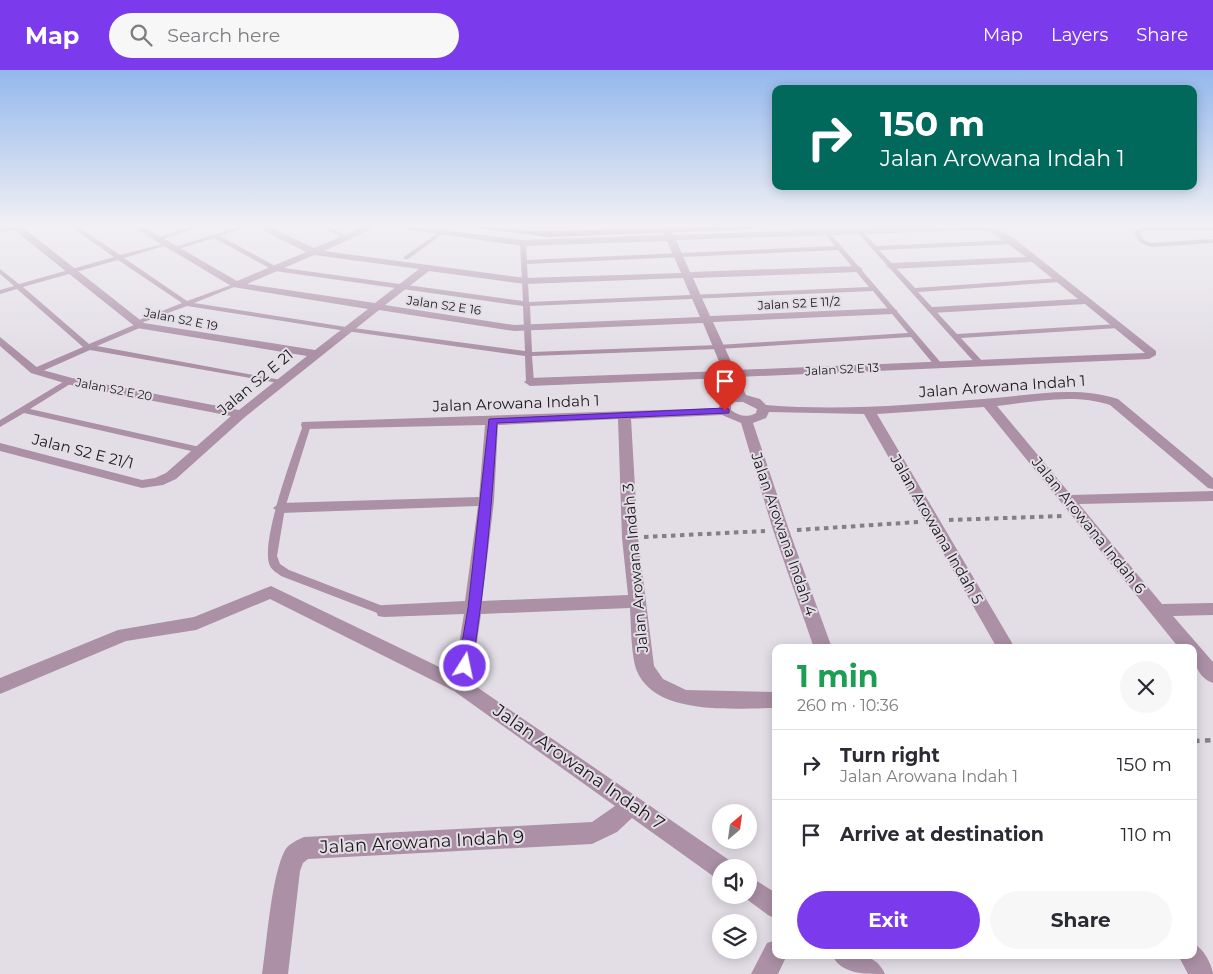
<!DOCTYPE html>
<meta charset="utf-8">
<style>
:root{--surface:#fff;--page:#f7f7f7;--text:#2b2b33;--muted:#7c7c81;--line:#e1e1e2;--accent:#7c3aed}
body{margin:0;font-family:Montserrat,sans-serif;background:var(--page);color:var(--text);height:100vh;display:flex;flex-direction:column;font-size:19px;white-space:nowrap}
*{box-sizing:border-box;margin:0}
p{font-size:16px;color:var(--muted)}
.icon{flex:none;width:28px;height:28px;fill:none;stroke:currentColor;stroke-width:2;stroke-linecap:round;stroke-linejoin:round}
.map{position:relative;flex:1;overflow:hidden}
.side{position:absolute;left:772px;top:574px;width:425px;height:315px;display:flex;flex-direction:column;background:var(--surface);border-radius:10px;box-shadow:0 2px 12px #0003}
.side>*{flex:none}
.hud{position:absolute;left:772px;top:15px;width:425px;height:105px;border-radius:10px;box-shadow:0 2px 12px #0003;background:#00695c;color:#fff;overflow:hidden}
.needle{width:32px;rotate:29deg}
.tools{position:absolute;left:712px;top:734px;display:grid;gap:10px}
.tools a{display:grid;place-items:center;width:45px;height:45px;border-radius:50%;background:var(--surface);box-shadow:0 2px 12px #0003;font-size:25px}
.pin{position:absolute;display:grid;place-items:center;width:42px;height:42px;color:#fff;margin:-51px -21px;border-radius:50% 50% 50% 0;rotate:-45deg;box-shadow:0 0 5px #0007}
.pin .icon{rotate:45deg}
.me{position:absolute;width:55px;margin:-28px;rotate:10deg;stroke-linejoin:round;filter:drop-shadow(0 0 4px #0008)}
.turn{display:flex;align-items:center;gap:18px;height:105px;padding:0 25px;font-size:22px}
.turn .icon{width:65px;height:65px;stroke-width:2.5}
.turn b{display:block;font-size:35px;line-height:42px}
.round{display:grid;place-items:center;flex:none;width:52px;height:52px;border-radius:26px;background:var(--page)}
.head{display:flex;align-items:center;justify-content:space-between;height:85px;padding:0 25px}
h1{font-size:30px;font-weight:700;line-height:38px;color:#1e9e55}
.primary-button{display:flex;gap:10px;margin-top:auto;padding:10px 25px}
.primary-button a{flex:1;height:58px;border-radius:30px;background:var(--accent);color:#fff;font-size:20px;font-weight:700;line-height:58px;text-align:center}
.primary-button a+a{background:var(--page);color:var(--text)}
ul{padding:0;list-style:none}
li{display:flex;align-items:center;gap:15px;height:70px;padding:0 25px;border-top:1px solid var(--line)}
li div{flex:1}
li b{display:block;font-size:19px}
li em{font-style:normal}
header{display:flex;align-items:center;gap:30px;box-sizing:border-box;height:70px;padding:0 25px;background:var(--accent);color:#fff}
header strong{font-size:24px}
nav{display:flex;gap:28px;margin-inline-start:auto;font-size:18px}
.search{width:350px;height:45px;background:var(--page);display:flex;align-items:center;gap:12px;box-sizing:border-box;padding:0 18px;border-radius:28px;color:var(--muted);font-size:19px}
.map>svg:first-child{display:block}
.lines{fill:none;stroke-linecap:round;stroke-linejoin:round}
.path-far1{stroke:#838085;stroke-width:4;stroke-dasharray:4.5 4.5;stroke-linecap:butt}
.path{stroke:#838085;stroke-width:4.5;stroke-dasharray:5.5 5.5;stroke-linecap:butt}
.lane{fill:#ab90a6;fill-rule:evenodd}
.street{fill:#ab90a6;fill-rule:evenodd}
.secondary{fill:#906a89;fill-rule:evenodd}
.route{fill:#7c3aed;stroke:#51269a}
.labels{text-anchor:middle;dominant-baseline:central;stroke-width:4;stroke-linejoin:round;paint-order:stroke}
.far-street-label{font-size:12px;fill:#19171a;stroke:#e3dee6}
.street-label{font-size:15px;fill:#19171a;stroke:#e3dee6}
.near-street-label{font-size:18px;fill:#19171a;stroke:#e3dee6}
</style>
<header>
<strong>Map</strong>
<div class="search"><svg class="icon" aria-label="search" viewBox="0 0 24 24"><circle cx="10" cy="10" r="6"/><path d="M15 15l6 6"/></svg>Search here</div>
<nav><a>Map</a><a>Layers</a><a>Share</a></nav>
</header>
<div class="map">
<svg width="1213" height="904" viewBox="0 0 1213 904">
<rect width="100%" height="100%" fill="#e3dee6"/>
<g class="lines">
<g class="path-far1">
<polyline points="949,450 1063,446"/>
<polyline points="797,460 918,452"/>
<polyline points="644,467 765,461"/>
</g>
<polyline class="path" points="1194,671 1213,670"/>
<g class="lane">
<path d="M70 156H77L120 185 167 173V175L124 188 187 231 234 214 239 215 194 233 346 257 525 281 523 236 275 201 214 168 172 181 169 179 241 156H251L220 166 277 197 523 231 520 173 523 171 526 173 527 190 835 176 824 163 827 161 842 177 942 294 941 296H935L911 267 718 279 532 286 534 312 530 314 526 312 525 286 346 261 187 236 141 253 142 257 97 276 281 310 285 312 284 314 90 280 38 303H32V299L83 277 17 219 0 224V220L14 216 0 204V199L19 214 114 187ZM838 180 869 217 529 232 527 194ZM118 190 182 233 134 252V255L89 274 23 217ZM873 221 908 263 718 275 532 282 530 236Z"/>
<polygon points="193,156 203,156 159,170 154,169"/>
<polygon points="319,156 327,156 350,168 345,169"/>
<polygon points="1145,156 1213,156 1213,160 1146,160 1139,163 1145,171 1152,173 1213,169 1213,173 1152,177 1141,173 1133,162"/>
<polygon points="858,161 862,161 876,176 1013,170 1016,172 1013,174 879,180 915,218 1060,208 1063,210 1060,212 918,222 957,264 1118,254 1122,256 1118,258 961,268 983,292 979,294 976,294 858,163"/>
<polygon points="439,162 444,163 408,189 404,189 404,187"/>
<polygon points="68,309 74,309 75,311 30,339 200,377 204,380 200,383 24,343 0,357 0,350"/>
<path d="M307 352 311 355 285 438 277 486 280 494 289 500 388 538 390 541 388 544 384 545 380 544 281 506C277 503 272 500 270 496 259 473 294 382 303 355Z"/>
</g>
<g class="street">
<path d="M21 156 144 253 315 280 368 239 233 217 131 156H142L237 211 306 182 255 156H267L314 178 366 156H378L324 181 525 208 681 203 667 171 523 176 384 156H411L523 170 665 165 663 160 667 157 670 158 674 165 926 156H990L997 158 1016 170 1156 281V285L1149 289 738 307 746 325 760 329 766 335C839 341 911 335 983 329 1028 326 1074 315 1118 329L1213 408V419L1208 418 1110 335C1074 323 1033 332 997 336L1071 425 1213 421V431L1079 434 1162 534 1213 533V545L1173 546 1213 592V613C1197 607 1194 593 1194 578H1179L984 337 877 344 1015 578H997L864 344 769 342 766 348 753 353 789 460 832 578H814L773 460 741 353 722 345 631 349 638 468 654 596 663 609 686 620 776 622V638C735 638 654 647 636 599 631 583 631 555 630 538L481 544 471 613 729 790 732 798H721V809L713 806 632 748 617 762 592 774 308 789 303 793 300 801 288 904H262C267 872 271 807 285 780 289 774 297 770 304 767L592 752 615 736 454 621 270 529 196 560 126 571 0 624V608L118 560 194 547 271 516 454 604 464 544 384 547 378 546 376 541 378 536 384 535 465 531 478 436 280 443 273 438 280 433 479 427 485 355 307 359 302 358 301 355 302 352 719 338 721 331 734 325 726 308 530 316 524 312 530 308 723 301 703 253 514 261 379 240 245 347 176 409 163 415 142 418 0 381V373L142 410 155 408 166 403 231 346 71 315 31 303 0 276V267L39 299 72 308 239 340 307 286 137 258 13 159 0 163V157ZM982 160 991 162 1026 187 891 193 886 196 891 199 1032 192 1078 229 932 237 927 240 932 243 1085 234 1145 283 735 300 713 252 893 244 898 241 893 238 710 246 693 208 858 202 863 199 858 196 690 202 676 170ZM314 185 419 199 375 233 247 214ZM429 201 525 214 683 208 700 247 514 255 385 235ZM735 332H743L757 339 756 343C747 348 739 346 731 340V335ZM618 349 622 468 628 525 482 531 494 431 498 355Z"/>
<polygon points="749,806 776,823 776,849 768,845 741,825 749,825"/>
<polygon points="776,870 776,885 787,885 778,904 751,904 767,873"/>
<path d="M1194 874C1203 878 1212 894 1213 904H1188L1178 885H1194Z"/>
<path d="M832 885C853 885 875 881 885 904 863 904 841 904 832 885Z"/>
</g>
<path class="secondary" d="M464 156C493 156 522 162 551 161 620 160 688 156 757 156L753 159 549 167Z"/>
</g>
<linearGradient id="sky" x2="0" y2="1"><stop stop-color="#93b8ed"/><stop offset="0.55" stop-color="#f2f0f4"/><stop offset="1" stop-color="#f2f0f4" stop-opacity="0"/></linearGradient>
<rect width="1213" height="283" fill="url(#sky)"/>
<path class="route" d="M725 338 729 339V343L497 353C492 435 485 516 472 596L470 600H460L458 596 468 538 489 349Z"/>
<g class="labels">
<g class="far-street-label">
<text transform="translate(799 233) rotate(-3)">Jalan S2 E 11/2</text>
<text transform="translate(444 235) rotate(8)">Jalan S2 E 16</text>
<text transform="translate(181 249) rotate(11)">Jalan S2 E 19</text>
<text transform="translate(842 299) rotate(-3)">Jalan S2 E 13</text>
<text transform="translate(114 319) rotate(11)">Jalan S2 E 20</text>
</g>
<g class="street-label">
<text transform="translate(255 312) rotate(-40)">Jalan S2 E 21</text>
<text transform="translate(1002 316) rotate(-4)">Jalan Arowana Indah 1</text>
<text transform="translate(516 333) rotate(-2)">Jalan Arowana Indah 1</text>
<text transform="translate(83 381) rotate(14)">Jalan S2 E 21/1</text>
<text transform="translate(1089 455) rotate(51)">Jalan Arowana Indah 6</text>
<text transform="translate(937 459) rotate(60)">Jalan Arowana Indah 5</text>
<text transform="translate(784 464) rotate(71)">Jalan Arowana Indah 4</text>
<text transform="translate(635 498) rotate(-95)">Jalan Arowana Indah 3</text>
</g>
<g class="near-street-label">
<text transform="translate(579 697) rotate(35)">Jalan Arowana Indah 7</text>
<text transform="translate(422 772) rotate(-3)">Jalan Arowana Indah 9</text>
</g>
</g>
</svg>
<div class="tools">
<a><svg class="needle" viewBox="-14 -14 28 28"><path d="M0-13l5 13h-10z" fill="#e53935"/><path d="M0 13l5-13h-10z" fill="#7c7c81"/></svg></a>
<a><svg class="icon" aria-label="sound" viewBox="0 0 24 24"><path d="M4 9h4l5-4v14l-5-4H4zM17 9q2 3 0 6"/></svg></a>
<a><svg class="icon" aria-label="layers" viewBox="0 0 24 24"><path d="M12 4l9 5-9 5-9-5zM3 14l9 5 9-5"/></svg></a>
</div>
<div class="pin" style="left:725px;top:341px;background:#d93025"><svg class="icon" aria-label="arrive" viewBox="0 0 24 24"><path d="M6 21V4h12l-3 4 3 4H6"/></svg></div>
<svg class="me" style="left:465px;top:596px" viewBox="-20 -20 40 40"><circle r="17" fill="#7c3aed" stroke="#fff" stroke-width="3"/><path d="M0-11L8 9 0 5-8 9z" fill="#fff"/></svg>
<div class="hud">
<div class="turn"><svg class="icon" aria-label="right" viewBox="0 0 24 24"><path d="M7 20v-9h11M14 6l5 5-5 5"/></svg><div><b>150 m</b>Jalan Arowana Indah 1</div></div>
</div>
<section class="side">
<div class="head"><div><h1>1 min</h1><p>260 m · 10:36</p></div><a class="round"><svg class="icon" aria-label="close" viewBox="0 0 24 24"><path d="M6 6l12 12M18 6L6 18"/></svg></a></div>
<ul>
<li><svg class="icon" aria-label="right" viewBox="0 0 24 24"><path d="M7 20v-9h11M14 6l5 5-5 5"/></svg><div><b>Turn right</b><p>Jalan Arowana Indah 1</p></div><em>150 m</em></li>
<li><svg class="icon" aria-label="arrive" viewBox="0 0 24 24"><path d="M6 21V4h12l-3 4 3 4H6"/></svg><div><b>Arrive at destination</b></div><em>110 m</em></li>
</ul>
<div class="primary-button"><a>Exit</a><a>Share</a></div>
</section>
</div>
